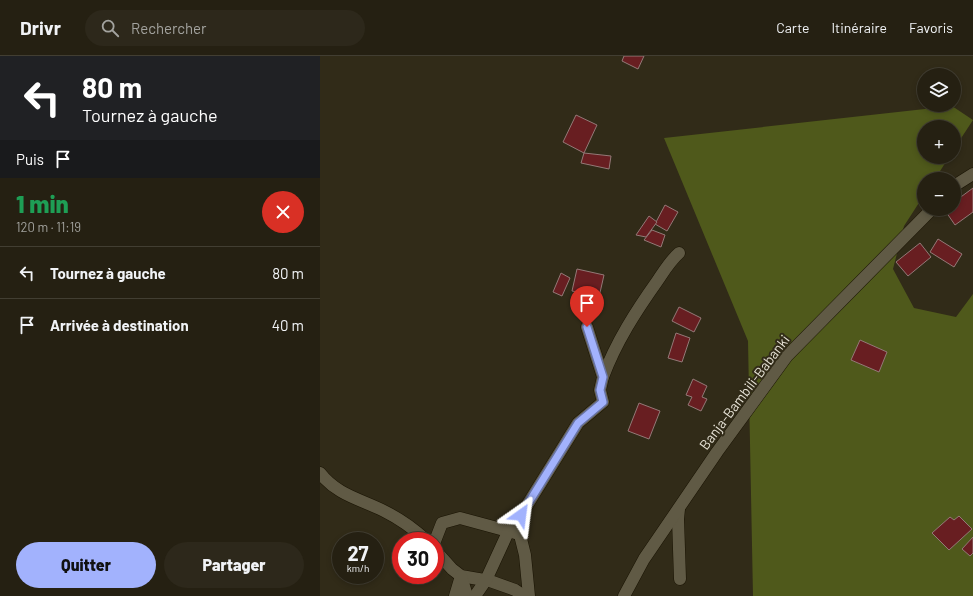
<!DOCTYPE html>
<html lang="fr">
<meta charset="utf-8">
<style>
:root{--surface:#252012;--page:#2d281b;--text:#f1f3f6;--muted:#a3a39f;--line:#423e32;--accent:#a2b2fd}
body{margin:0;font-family:Barlow,sans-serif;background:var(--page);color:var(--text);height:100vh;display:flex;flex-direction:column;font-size:15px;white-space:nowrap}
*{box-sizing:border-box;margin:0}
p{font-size:13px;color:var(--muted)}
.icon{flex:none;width:22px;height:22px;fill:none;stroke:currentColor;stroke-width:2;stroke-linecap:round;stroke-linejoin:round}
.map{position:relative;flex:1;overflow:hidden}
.panel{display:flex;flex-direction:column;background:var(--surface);width:320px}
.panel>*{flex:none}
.top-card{background:#202124;color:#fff;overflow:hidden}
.fabs{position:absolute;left:597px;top:12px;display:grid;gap:8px}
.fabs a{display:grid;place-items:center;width:44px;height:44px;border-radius:50%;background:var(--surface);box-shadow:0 2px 6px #0003,0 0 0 1px var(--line);font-size:20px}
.speed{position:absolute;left:12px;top:476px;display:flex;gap:8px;font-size:20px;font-weight:700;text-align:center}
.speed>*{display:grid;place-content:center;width:52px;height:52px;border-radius:50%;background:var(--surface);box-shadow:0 2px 6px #0003,0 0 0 1px var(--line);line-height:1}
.speed small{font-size:10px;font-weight:400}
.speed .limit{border:6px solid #d22;background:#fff;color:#111}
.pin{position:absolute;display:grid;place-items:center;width:34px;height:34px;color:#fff;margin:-41px -17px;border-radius:50% 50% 50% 0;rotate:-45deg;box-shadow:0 0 4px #0007}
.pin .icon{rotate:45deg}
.me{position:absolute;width:44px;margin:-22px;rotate:31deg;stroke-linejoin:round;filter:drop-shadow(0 0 3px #0008)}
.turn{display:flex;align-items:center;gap:14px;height:84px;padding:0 16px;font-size:18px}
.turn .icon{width:52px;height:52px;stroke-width:2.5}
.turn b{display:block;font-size:28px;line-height:34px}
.then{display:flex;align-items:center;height:38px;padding:0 16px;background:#0003;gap:8px;font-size:15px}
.round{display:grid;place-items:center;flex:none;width:42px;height:42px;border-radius:21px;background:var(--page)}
.headline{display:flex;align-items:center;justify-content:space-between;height:68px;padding:0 16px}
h1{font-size:24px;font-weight:800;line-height:30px;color:#1e9e55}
.cta{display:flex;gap:8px;margin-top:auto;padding:8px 16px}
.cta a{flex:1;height:46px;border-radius:24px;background:var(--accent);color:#111;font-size:16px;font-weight:800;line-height:46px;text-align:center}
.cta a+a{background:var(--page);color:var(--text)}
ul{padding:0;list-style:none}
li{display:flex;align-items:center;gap:12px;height:52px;padding:0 16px;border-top:1px solid var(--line)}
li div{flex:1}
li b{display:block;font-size:15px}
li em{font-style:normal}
header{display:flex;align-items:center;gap:24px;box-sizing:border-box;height:56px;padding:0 20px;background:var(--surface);border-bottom:1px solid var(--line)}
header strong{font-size:19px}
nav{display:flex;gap:22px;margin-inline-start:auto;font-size:14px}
.search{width:280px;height:36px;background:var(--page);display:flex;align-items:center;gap:10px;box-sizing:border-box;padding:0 14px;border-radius:22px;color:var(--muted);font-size:15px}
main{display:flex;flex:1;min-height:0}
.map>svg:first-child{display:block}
.green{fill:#4f591b}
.building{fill:#681e21;stroke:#937977}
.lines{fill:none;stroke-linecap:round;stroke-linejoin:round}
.minor-casing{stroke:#191303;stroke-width:13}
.minor{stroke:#605a45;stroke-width:12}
.route-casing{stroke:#6974a4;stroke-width:10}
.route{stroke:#a2b2fd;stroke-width:7}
.labels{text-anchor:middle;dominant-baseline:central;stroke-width:4;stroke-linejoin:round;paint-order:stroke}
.street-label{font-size:14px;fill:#e6e2d6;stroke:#312b18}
</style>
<header>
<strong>Drivr</strong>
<div class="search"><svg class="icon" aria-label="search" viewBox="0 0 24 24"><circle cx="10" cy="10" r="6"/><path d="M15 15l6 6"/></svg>Rechercher</div>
<nav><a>Carte</a><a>Itinéraire</a><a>Favoris</a></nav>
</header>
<main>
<section class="panel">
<div class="top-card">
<div class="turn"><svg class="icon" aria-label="left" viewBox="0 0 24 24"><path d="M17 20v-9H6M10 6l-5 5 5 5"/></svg><div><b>80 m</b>Tournez à gauche</div></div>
<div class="then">Puis<svg class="icon" aria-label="arrive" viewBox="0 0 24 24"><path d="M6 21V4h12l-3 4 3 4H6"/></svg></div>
</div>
<div class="headline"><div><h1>1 min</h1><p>120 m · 11:19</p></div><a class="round" style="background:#d93025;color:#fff"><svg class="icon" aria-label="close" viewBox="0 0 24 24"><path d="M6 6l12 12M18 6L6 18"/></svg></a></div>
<ul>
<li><svg class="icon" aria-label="left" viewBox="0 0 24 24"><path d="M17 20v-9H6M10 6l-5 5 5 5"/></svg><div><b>Tournez à gauche</b></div><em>80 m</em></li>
<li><svg class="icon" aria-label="arrive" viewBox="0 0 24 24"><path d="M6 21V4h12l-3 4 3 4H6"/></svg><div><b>Arrivée à destination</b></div><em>40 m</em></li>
</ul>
<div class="cta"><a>Quitter</a><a>Partager</a></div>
</section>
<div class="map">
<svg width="653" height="540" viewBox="0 0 653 540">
<rect width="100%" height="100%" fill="#312b18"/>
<polygon class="green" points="632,50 653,64 634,93 634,71 604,71 604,101 629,101 615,123 604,123 604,139 584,170 573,213 594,252 636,261 653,238 653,540 433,540 428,285 344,82"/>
<g class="building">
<polygon points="304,0 324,0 318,13 302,5"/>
<polygon points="256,59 277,69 264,97 243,86"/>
<polygon points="264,97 291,100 289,113 261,107"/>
<polygon points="653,132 653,156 635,169 624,153 634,153 634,146"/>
<polygon points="345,149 358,156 347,175 335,168"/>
<polygon points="329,160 337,166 326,181 316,179"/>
<polygon points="332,174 345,179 341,191 324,184"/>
<polygon points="618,183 642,198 634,211 610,196"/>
<polygon points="600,187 611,201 588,220 576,206"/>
<polygon points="257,213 284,219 279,241 252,235"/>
<polygon points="241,217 250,222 242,240 233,236"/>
<polygon points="359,251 381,262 374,276 352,265"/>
<polygon points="356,277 370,282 362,306 348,302"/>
<polygon points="540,284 567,296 559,316 531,304"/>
<polygon points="373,323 387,330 382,341 387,343 381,355 368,349 372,341 366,339"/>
<polygon points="319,347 340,355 329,383 308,375"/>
<polygon points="639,460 652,473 629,494 612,477 630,461 634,464"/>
<polygon points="653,481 653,497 650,500 642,493"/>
</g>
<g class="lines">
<defs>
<g id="minor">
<polyline points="634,130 653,118"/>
<path d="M283 321C296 286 316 255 338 224 344 215 350 205 359 197"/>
<path d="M0 417C17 439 40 443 64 455 80 463 94 473 107 485"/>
<polyline points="359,453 358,463 360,523"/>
<polyline points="198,471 205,499 209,540"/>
<polyline points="115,485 122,467 140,462 199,478"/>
<polyline points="115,494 132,513 141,520 170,525 195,534 204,540"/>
<polyline points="135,540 141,520 147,540"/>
<polyline points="155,540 166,524 189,474 201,459 258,367 283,346 280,334 283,321 267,271"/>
<polyline points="304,540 324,503 397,396 467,300 612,153"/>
</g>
</defs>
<use href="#minor" class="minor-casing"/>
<use href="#minor" class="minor"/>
</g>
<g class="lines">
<defs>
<polyline id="route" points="201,459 258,367 283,346 280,334 283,321 267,271"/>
</defs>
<use href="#route" class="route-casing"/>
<use href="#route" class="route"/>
</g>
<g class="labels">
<g class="street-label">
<text transform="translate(424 336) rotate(-53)">Banja-Bambili-Babanki</text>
</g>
</g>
</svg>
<div class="fabs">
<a><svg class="icon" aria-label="layers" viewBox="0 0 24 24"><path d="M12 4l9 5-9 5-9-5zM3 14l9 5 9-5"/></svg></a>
<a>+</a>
<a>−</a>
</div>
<div class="speed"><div>27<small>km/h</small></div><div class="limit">30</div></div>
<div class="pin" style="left:267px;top:271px;background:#d93025"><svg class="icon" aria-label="arrive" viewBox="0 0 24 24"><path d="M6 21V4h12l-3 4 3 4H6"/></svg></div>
<svg class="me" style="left:201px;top:459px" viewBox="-20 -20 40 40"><path d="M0-17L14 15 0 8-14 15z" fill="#a2b2fd" stroke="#fff" stroke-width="4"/></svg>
</div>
</main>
